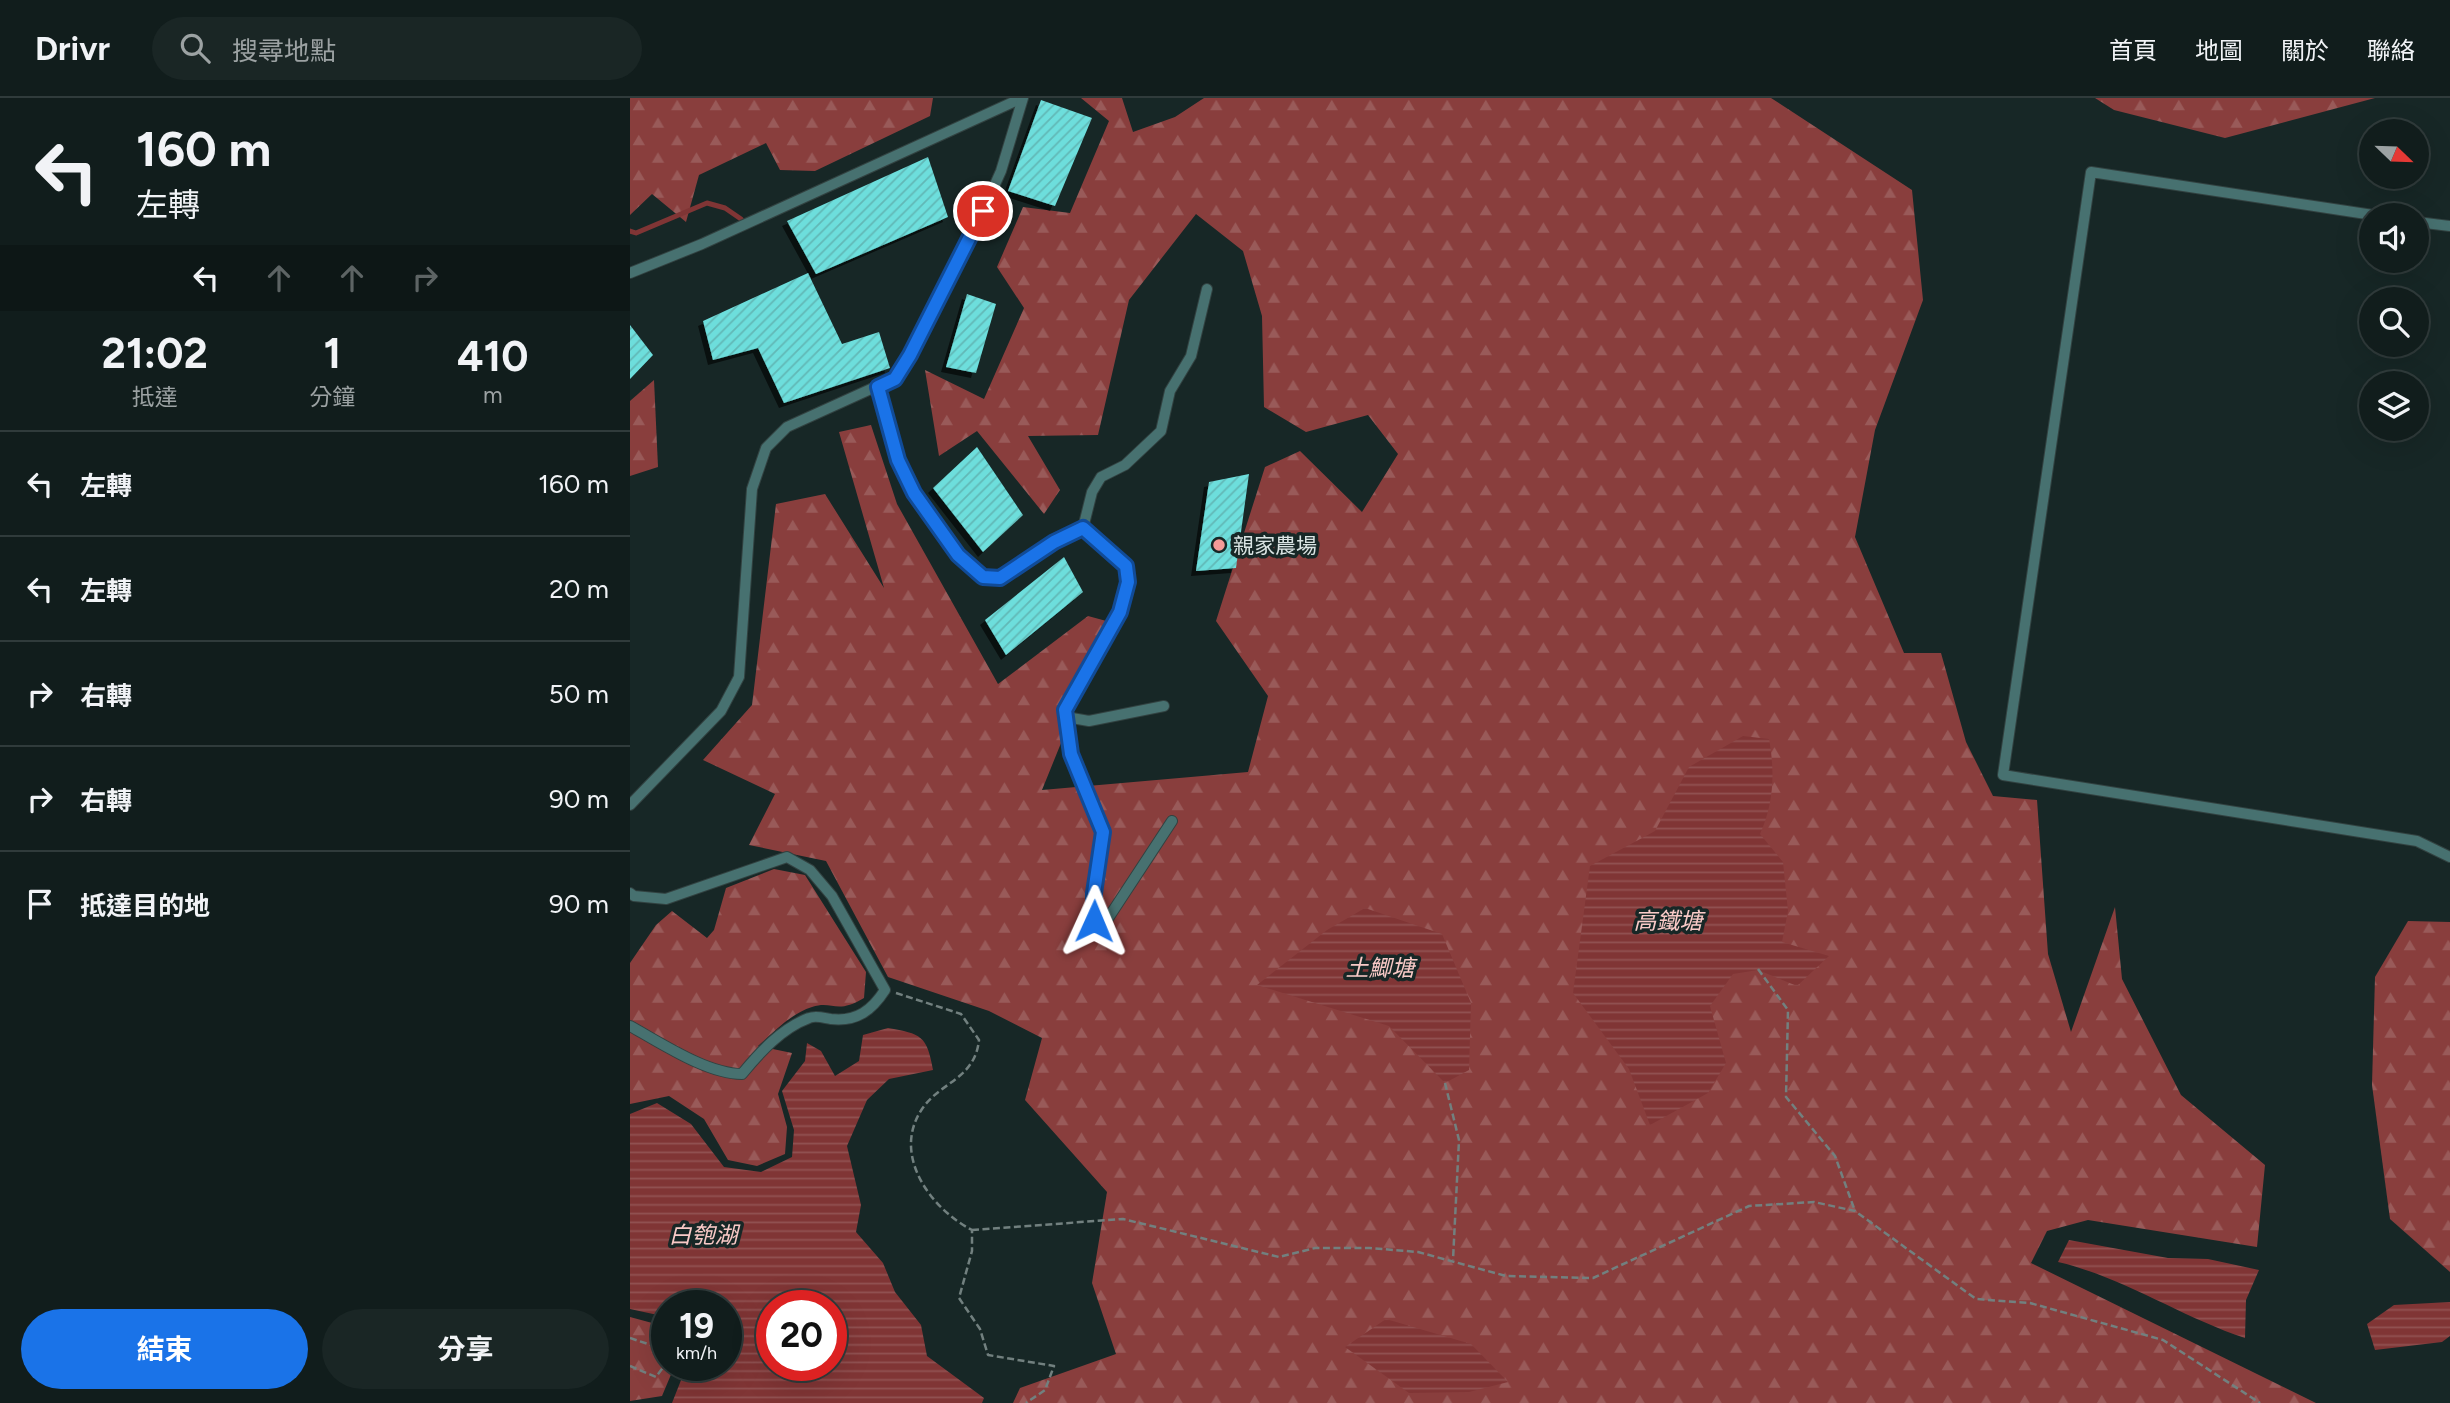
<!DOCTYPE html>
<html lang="zh-TW">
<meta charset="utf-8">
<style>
:root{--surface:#111d1c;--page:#1a2625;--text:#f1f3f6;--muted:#9ca2a3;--line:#303b3b;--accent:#1a73e8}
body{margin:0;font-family:Figtree,"Noto Sans TC",sans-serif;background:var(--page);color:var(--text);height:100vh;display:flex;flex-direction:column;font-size:26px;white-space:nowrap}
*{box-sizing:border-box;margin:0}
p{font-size:23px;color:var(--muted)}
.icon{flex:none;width:38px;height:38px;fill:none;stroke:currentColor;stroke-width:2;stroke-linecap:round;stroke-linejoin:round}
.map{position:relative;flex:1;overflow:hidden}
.sheet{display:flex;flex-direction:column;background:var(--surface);width:630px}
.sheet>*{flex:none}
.banner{background:#111d1c;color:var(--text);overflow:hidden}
.needle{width:46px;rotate:113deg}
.fabs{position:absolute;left:1729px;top:21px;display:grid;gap:14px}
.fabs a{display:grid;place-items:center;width:70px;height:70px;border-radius:50%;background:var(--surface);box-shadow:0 7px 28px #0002,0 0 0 2px var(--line);font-size:35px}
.speed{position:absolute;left:21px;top:1192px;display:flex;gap:14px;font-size:35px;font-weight:700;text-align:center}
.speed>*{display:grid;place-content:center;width:91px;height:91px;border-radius:50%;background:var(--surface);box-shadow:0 7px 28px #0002,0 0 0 2px var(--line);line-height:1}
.speed small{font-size:18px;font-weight:400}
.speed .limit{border:10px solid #d22;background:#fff;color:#111}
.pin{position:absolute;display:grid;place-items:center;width:60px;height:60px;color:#fff;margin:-30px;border:4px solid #fff;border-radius:50%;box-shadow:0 2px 7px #0007}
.me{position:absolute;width:77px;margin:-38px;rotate:1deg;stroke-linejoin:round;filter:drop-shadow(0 0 5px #0008)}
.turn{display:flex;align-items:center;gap:24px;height:147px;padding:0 21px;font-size:32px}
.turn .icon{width:91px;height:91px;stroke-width:2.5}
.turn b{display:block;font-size:49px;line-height:60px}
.lanes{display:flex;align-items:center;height:66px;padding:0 21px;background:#0003;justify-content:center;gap:35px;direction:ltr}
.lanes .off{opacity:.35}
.eta{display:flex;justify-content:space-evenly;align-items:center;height:119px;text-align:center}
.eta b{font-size:42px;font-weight:700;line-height:49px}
.primary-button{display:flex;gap:14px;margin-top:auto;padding:14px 21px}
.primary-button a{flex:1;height:80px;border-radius:42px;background:var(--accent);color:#fff;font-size:28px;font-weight:700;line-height:80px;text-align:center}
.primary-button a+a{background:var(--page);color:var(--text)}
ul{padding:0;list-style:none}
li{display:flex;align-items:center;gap:21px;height:105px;padding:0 21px;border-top:2px solid var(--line)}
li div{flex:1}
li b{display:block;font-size:26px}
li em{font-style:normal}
header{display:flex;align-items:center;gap:42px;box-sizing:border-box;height:98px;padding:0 35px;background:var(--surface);border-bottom:2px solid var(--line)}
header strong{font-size:33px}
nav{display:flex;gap:38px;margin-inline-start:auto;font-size:24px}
.search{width:490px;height:63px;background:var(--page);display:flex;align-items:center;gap:18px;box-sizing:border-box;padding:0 24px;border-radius:38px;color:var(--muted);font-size:26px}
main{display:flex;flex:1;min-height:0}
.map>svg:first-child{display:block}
.forest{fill:url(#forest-firs)}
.water{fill:url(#water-rules);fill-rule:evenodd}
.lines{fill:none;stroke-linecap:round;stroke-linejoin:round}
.stream{stroke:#803535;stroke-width:5}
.building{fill:url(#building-hatch);filter:url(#shadow)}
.service-casing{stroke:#324241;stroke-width:12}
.path{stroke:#72807f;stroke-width:2.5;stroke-dasharray:7 3.5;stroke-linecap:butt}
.service{stroke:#477170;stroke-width:10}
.route-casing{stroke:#114b97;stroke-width:18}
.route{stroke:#1a73e8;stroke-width:12}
.poi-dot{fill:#f59b98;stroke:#172726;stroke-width:2.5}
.labels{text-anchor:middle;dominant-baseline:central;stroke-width:7;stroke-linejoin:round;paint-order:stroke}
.poi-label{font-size:21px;fill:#dbe5e4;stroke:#172726;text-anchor:start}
.water-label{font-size:23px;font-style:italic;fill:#f9cac7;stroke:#172726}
</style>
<header>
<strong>Drivr</strong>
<div class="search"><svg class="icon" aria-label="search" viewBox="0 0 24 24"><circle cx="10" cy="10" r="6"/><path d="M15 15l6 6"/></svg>搜尋地點</div>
<nav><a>首頁</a><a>地圖</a><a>關於</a><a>聯絡</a></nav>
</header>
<main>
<section class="sheet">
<div class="banner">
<div class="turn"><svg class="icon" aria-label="left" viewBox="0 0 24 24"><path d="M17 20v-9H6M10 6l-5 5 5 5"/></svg><div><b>160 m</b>左轉</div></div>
<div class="lanes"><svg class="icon" aria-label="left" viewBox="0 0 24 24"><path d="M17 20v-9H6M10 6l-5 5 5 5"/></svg><svg class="icon off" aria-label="ahead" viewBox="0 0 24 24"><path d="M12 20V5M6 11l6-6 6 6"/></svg><svg class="icon off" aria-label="ahead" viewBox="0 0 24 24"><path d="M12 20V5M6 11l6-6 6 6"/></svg><svg class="icon off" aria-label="right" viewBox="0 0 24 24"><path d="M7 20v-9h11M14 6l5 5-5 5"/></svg></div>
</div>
<div class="eta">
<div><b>21:02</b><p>抵達</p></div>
<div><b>1</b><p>分鐘</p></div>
<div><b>410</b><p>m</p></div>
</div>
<ul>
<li><svg class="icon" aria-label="left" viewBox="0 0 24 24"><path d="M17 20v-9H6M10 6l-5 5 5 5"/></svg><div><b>左轉</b></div><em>160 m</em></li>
<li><svg class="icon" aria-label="left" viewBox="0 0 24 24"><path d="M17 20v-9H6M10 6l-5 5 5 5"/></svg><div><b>左轉</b></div><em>20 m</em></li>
<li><svg class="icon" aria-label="right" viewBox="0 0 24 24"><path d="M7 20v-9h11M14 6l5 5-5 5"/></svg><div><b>右轉</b></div><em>50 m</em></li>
<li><svg class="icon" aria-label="right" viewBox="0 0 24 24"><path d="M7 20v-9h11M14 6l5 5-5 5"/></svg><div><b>右轉</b></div><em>90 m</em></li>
<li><svg class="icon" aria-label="arrive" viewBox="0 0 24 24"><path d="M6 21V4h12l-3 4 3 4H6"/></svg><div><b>抵達目的地</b></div><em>90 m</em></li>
</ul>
<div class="primary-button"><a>結束</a><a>分享</a></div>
</section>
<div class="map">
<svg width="1820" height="1305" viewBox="0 0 1820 1305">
<defs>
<pattern id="forest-firs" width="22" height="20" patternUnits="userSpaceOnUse" patternTransform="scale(1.75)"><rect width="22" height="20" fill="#893e3d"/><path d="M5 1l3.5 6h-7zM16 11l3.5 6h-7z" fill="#995a59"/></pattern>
<pattern id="water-rules" width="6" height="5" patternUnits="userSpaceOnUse" patternTransform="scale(1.75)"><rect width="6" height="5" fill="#803535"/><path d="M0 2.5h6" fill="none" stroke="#915252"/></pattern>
<pattern id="building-hatch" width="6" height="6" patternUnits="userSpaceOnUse" patternTransform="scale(1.75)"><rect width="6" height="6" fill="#6ddedc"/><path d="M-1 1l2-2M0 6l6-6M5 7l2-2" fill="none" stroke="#62b8b6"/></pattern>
<filter id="shadow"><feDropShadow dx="-5" dy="5" stdDeviation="0" flood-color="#0009"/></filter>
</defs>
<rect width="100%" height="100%" fill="#172726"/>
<g class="forest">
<polygon points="0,0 303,0 300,18 185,73 150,72 136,45 69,77 56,124 22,96 0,117"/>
<polygon points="451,0 492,0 503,34 545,19 574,0 1141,0 1282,92 1293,202 1245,332 1225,439 1274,555 1311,555 1336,644 1363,698 1407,702 1418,856 1441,934 1485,809 1492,881 1551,997 1635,1067 1627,1149 1458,1122 1417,1133 1401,1165 1686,1305 383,1305 390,1290 486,1256 462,1185 477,1094 395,1002 412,940 359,913 258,879 196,763 119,747 145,696 73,662 122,607 146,406 195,396 254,490 209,334 241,327 267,406 368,586 458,518 480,524 412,692 618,674 638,598 586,523 635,369 670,353 732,414 768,356 738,317 676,334 634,309 632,218 613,153 566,116 499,202 468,337 398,338 430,392 414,416 347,333 309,358 295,272 354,301 394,210 367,169 393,109 440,115 479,23"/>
<polygon points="1465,0 1745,0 1595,40 1484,12"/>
<polygon points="24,282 28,369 0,378 0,303"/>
<path d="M144 771 175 777 236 874 234 900C206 917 203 902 182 909 160 916 144 934 128 948L162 955 148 996 157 1029 155 1056 127 1068 98 1062 74 1021 39 998 0 1006V865L26 827 42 813 77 840 84 832 96 790Z"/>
<polygon points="1778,823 1820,824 1820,1174 1760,1121 1742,987 1745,879"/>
<polygon points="0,1219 37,1229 37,1267 45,1267 32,1298 0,1303"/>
</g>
<g class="water">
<path d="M1113 638 1139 641C1145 674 1144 705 1130 736L1153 764 1158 813 1152 844 1199 858 1167 888 1128 872 1103 876 1080 908 1096 965 1078 995 1020 1027 999 971 943 895 960 768 1025 733 1059 669Z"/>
<polygon points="735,810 812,836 841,905 839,972 815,985 759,928 627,887 697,832"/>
<path d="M258 930C291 936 297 937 303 972L259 981 237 1002 217 1048 231 1107 226 1134 253 1165 265 1194 291 1227 297 1258 354 1300 352 1305H42L57 1267H96V1208H37V1219L0 1211V1016L27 1005 61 1026 94 1069 131 1074 162 1059 164 1032 152 993 175 963 177 945 191 953 205 978 229 963 233 937ZM142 1208H201V1267H142Z"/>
<path d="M1439 1142 1538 1160 1578 1161 1629 1172 1616 1202 1615 1240C1551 1219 1493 1179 1428 1164Z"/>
<polygon points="1820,1204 1820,1238 1812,1244 1745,1252 1737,1226 1764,1207"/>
<polygon points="756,1221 841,1246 878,1284 839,1294 779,1295 715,1249"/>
</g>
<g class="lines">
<polyline class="stream" points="0,133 6,135 77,105 95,110 111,121"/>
</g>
<g class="building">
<polygon points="411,2 462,20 425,108 378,93"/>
<polygon points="298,59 318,119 186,176 157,123"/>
<polygon points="178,175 212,246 249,234 260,270 154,305 128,250 83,262 73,223"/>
<polygon points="337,196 366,206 346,275 316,269"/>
<polygon points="0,227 23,257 0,281"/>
<polygon points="347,349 393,417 353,454 303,390"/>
<polygon points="619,376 606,470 566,473 579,384"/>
<polygon points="434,459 453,494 376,557 355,522"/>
</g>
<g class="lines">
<defs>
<g id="service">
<polyline points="1743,117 1461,74 1373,677 1787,743 1820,759"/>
<polyline points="1787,124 1820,128"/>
<polyline points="0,175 72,146 392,0"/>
<polyline points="248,289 268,362 284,395 329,457 353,479 370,480 424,445 453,430"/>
<polyline points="436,619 459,623 534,608"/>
<polyline points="0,707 91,613 109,579 122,391 136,350 157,329 265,280 344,133 371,73 393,0"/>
<polyline points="542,723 477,822 464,823 464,795 473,734 441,656 435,612 490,514 498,484 496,468 453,430 462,394 471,379 495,367 531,333 540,293 561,258 577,191"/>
<path d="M0 795 4 798 36 801 157 759 180 772 202 798 255 892C242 912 227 924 201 921 194 920 186 917 179 920 152 930 130 954 112 976 77 976 31 945 0 928"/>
</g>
</defs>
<use href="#service" class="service-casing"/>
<g class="path">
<polyline points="1128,871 1158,912 1156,999 1205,1058 1225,1113"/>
<path d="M266 895 331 916 349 942C345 981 310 984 292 1011 261 1057 301 1111 342 1132V1153L329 1200 350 1231 358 1257 424 1268 415 1292 396 1305"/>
<polyline points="815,985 829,1042 823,1162"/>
<polyline points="342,1132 493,1121 649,1159 685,1150 740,1150 788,1154 876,1178 963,1180 1119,1108 1184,1104 1225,1113 1346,1201 1400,1205 1533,1242 1630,1305"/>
<polyline points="0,1240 21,1247 37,1246"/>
<polyline points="0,1268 26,1279 37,1264"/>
</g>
<use href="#service" class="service"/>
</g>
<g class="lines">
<defs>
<polyline id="route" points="353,113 280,257 265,281 248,289 268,362 284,395 328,457 353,479 370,480 424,444 453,430 496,468 498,484 490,514 435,612 441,656 473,734 464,795 464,823"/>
</defs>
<use href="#route" class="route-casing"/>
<use href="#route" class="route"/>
</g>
<circle class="poi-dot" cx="589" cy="447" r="7"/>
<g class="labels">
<g class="poi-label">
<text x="603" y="447">親家農場</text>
</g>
<g class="water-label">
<text x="1038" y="823">高鐵塘</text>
<text x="750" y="870">土鯽塘</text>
<text x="73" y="1137">白匏湖</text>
</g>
</g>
</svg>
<div class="fabs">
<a><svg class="needle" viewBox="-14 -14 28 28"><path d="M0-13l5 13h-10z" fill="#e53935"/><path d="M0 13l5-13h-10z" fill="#9ca2a3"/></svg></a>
<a><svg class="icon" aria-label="sound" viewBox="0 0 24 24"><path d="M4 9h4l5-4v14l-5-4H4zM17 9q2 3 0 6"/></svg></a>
<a><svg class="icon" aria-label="search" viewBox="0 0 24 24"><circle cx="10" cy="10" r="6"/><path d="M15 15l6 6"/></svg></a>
<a><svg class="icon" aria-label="layers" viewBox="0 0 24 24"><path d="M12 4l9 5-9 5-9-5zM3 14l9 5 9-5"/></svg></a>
</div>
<div class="speed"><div>19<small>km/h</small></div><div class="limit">20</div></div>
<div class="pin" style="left:353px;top:113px;background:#d93025"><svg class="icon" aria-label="arrive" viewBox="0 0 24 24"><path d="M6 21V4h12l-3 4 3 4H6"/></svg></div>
<svg class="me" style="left:464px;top:823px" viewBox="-20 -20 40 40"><path d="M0-17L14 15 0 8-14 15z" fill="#1a73e8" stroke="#fff" stroke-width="4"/></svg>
</div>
</main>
